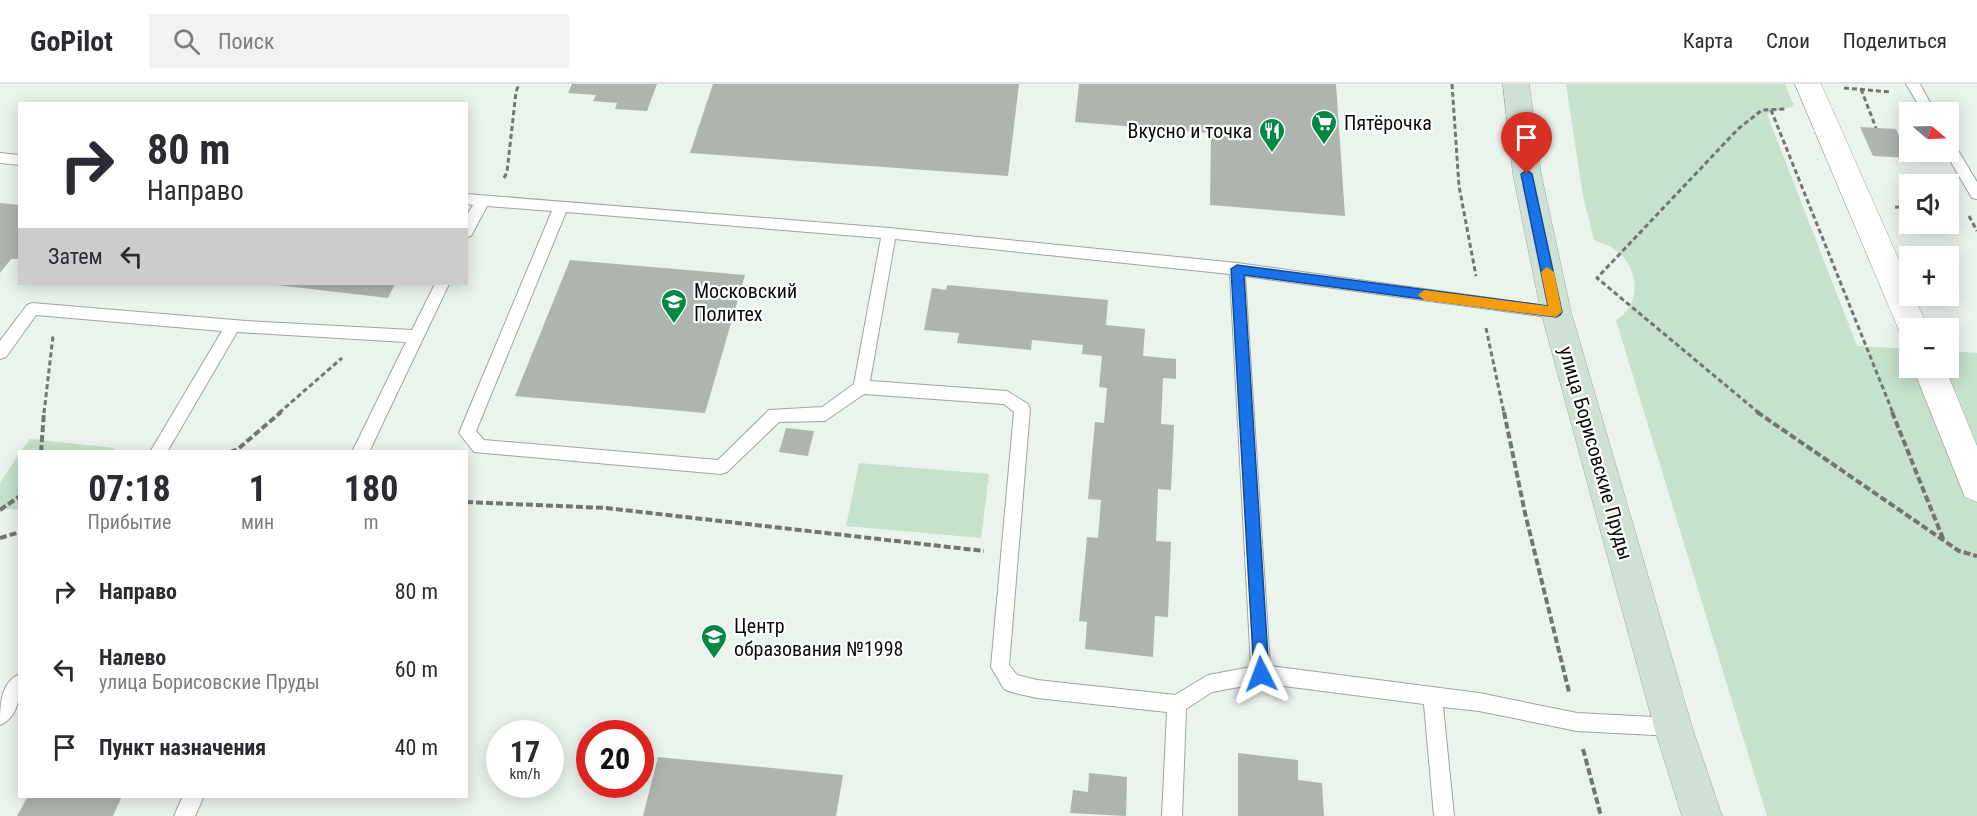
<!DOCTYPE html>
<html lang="ru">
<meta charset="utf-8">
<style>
:root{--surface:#fff;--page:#f2f2f3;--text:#2b2b33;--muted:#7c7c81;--line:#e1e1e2}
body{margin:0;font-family:"Roboto Condensed",sans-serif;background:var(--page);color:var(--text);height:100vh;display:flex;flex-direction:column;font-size:22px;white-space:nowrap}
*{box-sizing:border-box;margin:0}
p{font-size:20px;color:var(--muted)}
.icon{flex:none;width:33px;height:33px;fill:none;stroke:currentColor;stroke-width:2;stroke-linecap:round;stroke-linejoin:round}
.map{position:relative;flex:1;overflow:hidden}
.panel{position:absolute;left:18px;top:366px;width:450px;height:348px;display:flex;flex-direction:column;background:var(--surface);border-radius:0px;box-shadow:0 3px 15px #0003}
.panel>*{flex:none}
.hud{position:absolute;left:18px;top:18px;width:450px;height:183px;border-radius:0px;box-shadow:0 3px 15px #0003;background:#fff;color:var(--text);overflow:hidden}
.needle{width:39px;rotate:109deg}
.fabs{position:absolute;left:1899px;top:18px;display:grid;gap:12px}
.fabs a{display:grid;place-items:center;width:60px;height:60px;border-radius:0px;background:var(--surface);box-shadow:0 3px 15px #0003;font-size:30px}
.speed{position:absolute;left:486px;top:636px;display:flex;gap:12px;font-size:30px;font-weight:700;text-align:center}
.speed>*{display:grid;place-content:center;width:78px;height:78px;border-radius:50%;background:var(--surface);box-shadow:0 3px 15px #0003;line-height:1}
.speed small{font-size:15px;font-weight:400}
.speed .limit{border:9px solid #d22;background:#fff;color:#111}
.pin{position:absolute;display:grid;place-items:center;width:51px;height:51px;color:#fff;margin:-62px -26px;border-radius:50% 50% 50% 0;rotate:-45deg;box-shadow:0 0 6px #0007}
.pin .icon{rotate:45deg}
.me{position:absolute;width:66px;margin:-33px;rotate:357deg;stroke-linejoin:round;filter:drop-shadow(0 0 4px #0008)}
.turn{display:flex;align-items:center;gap:21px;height:126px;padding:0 30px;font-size:27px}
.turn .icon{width:78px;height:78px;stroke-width:2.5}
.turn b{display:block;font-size:42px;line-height:51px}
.then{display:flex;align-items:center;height:57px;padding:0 30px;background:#0003;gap:12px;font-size:22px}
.eta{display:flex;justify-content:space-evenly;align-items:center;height:102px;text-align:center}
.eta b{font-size:36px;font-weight:700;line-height:42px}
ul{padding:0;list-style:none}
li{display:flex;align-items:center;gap:18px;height:78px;padding:0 30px}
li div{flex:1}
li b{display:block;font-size:22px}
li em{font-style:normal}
header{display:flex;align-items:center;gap:36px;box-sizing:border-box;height:84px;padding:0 30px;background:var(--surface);border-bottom:2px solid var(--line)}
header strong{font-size:28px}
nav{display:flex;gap:33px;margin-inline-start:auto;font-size:21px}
.search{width:420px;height:54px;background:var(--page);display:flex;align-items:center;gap:15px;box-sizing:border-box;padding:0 21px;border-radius:0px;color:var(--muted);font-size:22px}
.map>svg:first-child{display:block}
.green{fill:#c6e1cc}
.building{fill:#aeb5af}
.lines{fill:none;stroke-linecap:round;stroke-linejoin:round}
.lane-casing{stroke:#9ea59f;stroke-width:2}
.street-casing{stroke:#9ea59f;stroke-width:1}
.secondary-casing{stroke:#9ea59f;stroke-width:1}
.path-far1{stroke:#717672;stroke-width:3;stroke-dasharray:5 3;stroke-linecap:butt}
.path{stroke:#717672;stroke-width:4;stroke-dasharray:7 3;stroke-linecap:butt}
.lane{fill:#fff;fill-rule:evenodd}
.street{fill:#fff;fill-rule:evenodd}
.secondary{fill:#cfe1d4;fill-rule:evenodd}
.route{fill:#1a73e8;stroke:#114b97;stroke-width:1.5}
.slow{fill:#f59e0b}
.labels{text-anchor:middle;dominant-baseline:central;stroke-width:4.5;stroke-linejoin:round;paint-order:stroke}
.poi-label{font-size:20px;fill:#090c0a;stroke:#fff;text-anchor:start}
.street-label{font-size:20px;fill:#090c0a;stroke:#fff}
</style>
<header>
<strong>GoPilot</strong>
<div class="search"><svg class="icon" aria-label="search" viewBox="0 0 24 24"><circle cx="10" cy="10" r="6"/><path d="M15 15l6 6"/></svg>Поиск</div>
<nav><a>Карта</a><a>Слои</a><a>Поделиться</a></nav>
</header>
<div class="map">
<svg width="1977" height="732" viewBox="0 0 1977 732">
<rect width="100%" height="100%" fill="#ebf3ed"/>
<g class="green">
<path d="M1566 0H1785L1794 22 1767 30 1857 262 1909 265 1910 284H1948L1949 267 1977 269V732H1767L1616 236C1644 219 1639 179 1611 163 1606 160 1599 158 1594 156L1583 112Z"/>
<polygon points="30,355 115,364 113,368 21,367"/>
<polygon points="19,370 19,426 0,424 0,399"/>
<polygon points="859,379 989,390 981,454 846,442"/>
</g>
<g class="building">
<polygon points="572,0 657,0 647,27 615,25 617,19 593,17 596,11 568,9"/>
<polygon points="713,0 1019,0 1008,92 690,69"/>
<polygon points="1079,0 1336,0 1345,132 1210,121 1211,49 1075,38"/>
<polygon points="1860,43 1896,45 1909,74 1873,72"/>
<polygon points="0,119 20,121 20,175 11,175 0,189"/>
<polygon points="570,176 745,191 705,329 515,312"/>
<polygon points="268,200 395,200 388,214"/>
<polygon points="947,201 1108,216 1106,241 1145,245 1143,272 1176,275 1176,295 1163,294 1161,340 1174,341 1171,406 1158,405 1156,457 1171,458 1168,533 1155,532 1153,573 1085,565 1087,538 1079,537 1087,453 1098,454 1101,416 1088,415 1095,338 1104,339 1107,304 1099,303 1102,272 1082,270 1083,261 1032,256 1031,266 957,259 959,249 924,246 932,204 946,206"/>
<polygon points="786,344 814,347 808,372 779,368"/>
<polygon points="1238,669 1298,676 1298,696 1322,699 1324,732 1238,732"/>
<polygon points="658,673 843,691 836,732 643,732"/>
<polygon points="1089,689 1127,693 1126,732 1070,729 1073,706 1088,708"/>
<polygon points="28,712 122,712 113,732 17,732"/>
</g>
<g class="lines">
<defs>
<g id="lane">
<polygon points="1906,0 1920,0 1935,28 1923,28"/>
<polygon points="1948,56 1953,58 1977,98 1977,115 1972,114 1945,68 1948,68"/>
<polygon points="0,69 20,71 20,81 0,79"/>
<path d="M466 110 889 144 1237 179 1561 224 1564 228 1561 232 1556 234 1245 192 1270 582 1479 609 1577 629 1673 634 1680 636 1683 643 1680 650 1673 652 1577 647 1479 627 1443 623 1454 732H1434L1424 620 1261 599 1212 608 1186 625 1182 732H1162L1167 628 1037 614 1011 608 1004 605 991 583 1014 328 1004 320 864 310 825 337 779 338 727 388 721 390 474 368 459 349 552 127 487 122 471 152 466 153V133L473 121 466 120ZM566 128 881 154 854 300 822 323 769 326 718 376 484 356 476 347ZM895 155 1230 190 1251 583 1208 591 1175 611 1037 596 1017 591 1009 581 1030 325 1028 320 1007 307 870 297Z"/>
<polygon points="435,200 449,200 369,368 352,368 406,258 237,248 167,368 150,368 222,247 36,231 6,273 0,275 0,257 27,221 32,219 246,237 412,246"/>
<path d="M20 590C20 608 20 633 0 641 0 623 0 598 20 590Z"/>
<polygon points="183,712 204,712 195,732 174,732"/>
</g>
<g id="street">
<polygon points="1795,0 1821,0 1910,201 1910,212 1914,212 1928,244 1910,244 1910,255 1902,253 1898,244"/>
<polygon points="1913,284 1945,284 1977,362 1977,418 1965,413"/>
</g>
<polygon id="secondary" points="1503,0 1529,0 1541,90 1571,228 1692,643 1722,732 1682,732 1654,643 1541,228 1513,90"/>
</defs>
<use href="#lane" class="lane-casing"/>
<use href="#street" class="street-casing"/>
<use href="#secondary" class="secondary-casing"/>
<g class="path-far1">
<polyline points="1452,0 1459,102 1476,192"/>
<polyline points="1844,4 1891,8"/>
<polyline points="1861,5 1876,44"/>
<polyline points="1771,26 1893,329"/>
<polyline points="504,94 507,88 516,8 519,0"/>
<polyline points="1895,123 1910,124"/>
<polyline points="1948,126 1959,126"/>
<polyline points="1969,132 1977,147"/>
<polyline points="1486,244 1504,329"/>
<polyline points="44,329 53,252"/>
<polyline points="279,329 342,274"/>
<polyline points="1759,329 1597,194 1738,45 1762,26 1785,25"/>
</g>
<g class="path">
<polyline points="1504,328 1525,429 1569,608"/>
<polyline points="1757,328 1959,467 1977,472"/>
<polyline points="1892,328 1944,457"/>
<polyline points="41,368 44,328"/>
<polyline points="230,368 238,365 281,328"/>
<polyline points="466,418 606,424 984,467"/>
<polyline points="0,426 20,412"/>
<polyline points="0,454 20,448"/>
<polyline points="1583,665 1601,732"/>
</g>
<use href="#lane" class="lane"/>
<use href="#street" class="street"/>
<use href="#secondary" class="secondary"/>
</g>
<polygon class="route" points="1527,86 1532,90 1562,228 1560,231 1556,233 1244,191 1269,590 1267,596 1261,598 1256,596 1254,590 1231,185 1237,181 1548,222 1521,90"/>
<polygon class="slow" points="1547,183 1554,188 1562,228 1556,233 1424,216 1418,211 1424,206 1548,222 1541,188"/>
<defs>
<symbol id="supermarket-pin" viewBox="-11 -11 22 30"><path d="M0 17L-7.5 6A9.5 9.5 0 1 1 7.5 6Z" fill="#048945" stroke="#fff"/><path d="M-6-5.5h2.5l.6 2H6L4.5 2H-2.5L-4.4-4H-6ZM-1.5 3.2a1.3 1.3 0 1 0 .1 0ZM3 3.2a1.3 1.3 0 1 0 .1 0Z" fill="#fff"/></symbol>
<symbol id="restaurant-pin" viewBox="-11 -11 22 30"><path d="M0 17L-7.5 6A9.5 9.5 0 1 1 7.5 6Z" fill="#048945" stroke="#fff"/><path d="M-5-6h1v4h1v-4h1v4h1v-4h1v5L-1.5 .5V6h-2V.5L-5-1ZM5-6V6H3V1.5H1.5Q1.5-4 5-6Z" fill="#fff"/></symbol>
<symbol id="university-pin" viewBox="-11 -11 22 30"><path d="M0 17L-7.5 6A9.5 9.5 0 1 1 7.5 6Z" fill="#048945" stroke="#fff"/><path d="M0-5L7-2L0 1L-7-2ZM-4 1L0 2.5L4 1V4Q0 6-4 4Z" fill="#fff"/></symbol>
<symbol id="school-pin" viewBox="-11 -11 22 30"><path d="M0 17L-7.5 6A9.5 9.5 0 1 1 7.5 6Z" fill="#048945" stroke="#fff"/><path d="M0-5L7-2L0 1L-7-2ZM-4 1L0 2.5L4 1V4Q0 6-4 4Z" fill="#fff"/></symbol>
</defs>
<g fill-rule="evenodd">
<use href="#supermarket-pin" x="1309" y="24" width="30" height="40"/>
<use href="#restaurant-pin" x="1257" y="32" width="30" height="40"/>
<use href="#university-pin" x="659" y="203" width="30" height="40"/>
<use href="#school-pin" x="699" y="538" width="30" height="40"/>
</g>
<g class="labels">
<g class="poi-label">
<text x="1344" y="39">Пятёрочка</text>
<text x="1252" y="47" text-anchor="end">Вкусно и точка</text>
<text x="694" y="207">Московский<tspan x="694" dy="23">Политех</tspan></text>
<text x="734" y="542">Центр<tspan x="734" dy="23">образования №1998</tspan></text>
</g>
<g class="street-label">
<text transform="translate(1596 369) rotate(74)">улица Борисовские Пруды</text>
</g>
</g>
</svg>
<div class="fabs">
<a><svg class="needle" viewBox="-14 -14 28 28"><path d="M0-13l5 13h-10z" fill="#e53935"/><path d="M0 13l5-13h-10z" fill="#7c7c81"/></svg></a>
<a><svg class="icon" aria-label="sound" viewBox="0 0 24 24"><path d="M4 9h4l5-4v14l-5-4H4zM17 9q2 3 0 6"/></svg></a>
<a>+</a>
<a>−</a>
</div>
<div class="speed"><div>17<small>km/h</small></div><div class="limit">20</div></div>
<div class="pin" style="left:1527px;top:90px;background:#d93025"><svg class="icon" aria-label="arrive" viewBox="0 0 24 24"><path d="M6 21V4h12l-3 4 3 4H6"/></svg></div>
<svg class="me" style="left:1261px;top:590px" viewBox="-20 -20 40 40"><path d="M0-17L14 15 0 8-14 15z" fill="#1a73e8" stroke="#fff" stroke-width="4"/></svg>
<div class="hud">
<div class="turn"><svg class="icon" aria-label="right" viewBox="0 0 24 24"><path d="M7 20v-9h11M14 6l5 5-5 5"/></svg><div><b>80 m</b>Направо</div></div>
<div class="then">Затем<svg class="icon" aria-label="left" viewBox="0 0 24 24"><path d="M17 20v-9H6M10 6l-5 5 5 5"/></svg></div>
</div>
<section class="panel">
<div class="eta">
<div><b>07:18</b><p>Прибытие</p></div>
<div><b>1</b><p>мин</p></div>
<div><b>180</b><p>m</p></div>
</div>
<ul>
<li><svg class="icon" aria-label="right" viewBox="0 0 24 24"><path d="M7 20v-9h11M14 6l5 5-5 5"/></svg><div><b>Направо</b></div><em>80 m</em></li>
<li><svg class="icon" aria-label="left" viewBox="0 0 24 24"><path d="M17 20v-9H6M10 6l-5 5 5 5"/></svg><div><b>Налево</b><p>улица Борисовские Пруды</p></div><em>60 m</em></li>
<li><svg class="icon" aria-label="arrive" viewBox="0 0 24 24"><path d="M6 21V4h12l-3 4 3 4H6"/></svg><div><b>Пункт назначения</b></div><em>40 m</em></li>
</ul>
</section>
</div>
